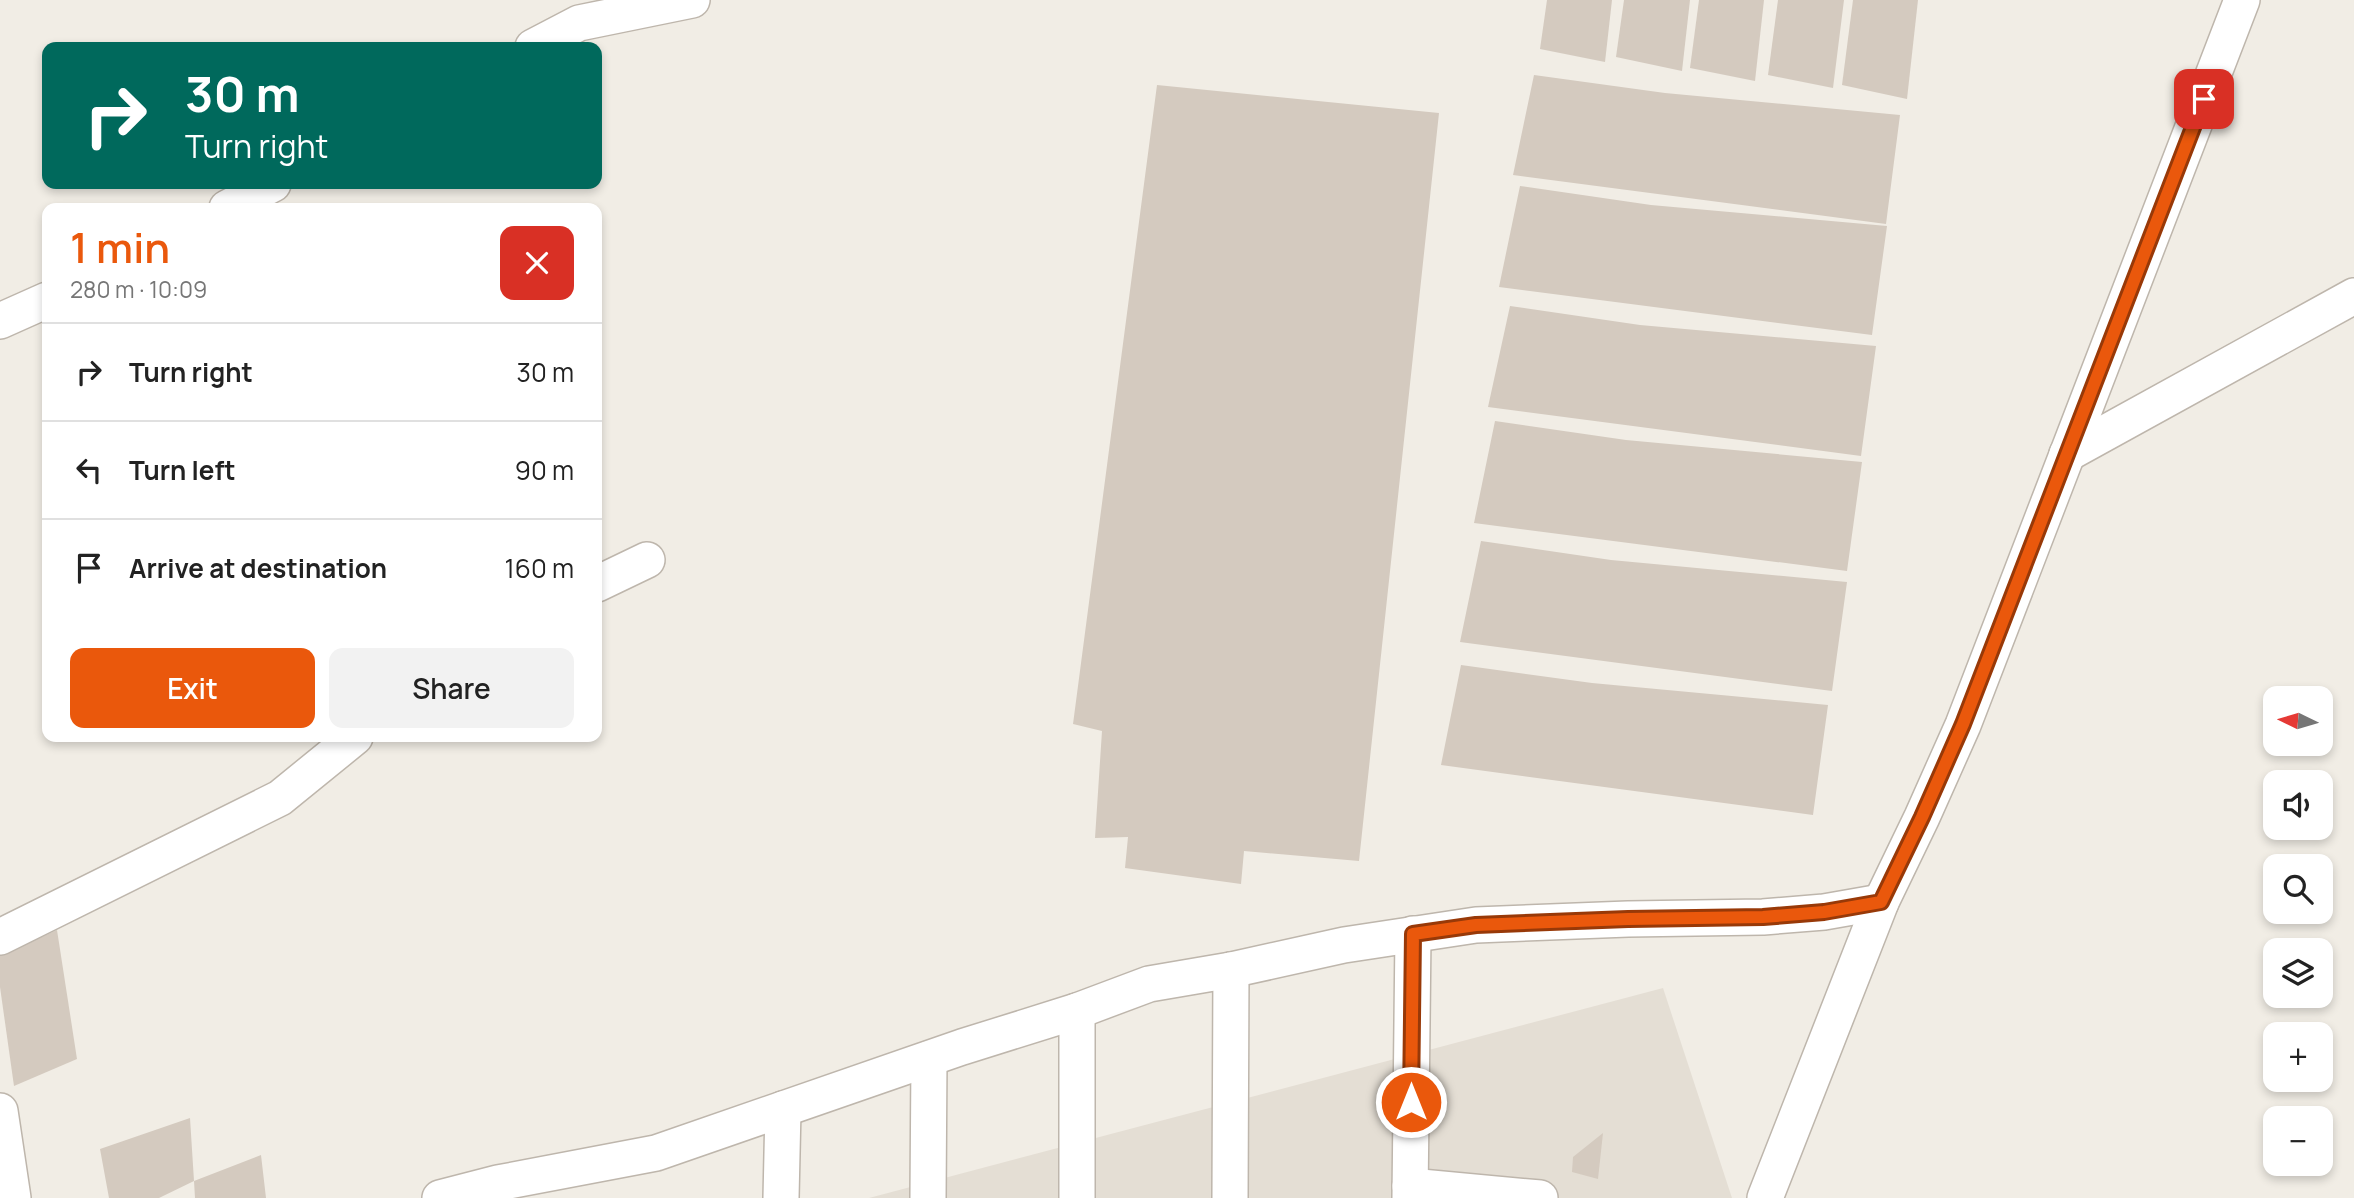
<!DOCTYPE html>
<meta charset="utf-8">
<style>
:root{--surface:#fff;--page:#f2f2f2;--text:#222;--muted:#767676;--line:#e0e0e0;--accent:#ea580c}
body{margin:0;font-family:Manrope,sans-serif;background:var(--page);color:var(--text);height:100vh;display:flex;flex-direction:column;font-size:26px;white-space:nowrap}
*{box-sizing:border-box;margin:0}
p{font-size:23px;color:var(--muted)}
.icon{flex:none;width:38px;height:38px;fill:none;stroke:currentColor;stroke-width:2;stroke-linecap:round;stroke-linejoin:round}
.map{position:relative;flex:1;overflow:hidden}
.side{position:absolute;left:42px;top:203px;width:560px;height:539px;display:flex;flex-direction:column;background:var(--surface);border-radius:14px;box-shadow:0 4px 10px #0003}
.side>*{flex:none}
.banner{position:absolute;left:42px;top:42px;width:560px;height:147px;border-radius:14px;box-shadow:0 4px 10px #0003;background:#00695c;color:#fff;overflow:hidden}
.needle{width:46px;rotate:275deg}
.buttons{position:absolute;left:2263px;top:686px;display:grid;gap:14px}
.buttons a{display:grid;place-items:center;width:70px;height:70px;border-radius:14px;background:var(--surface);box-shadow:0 4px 10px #0003;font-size:35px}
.pin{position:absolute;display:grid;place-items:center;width:60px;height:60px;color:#fff;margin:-30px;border-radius:14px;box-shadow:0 4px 10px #0006}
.me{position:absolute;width:77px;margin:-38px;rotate:0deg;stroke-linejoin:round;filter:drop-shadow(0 0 5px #0008)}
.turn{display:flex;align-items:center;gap:24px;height:147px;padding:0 28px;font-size:32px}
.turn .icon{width:91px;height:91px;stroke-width:2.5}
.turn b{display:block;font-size:49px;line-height:60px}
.round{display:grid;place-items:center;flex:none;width:74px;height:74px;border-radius:14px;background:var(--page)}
.headline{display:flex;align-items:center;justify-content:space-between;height:119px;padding:0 28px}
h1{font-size:42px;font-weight:600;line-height:52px;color:var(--accent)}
.cta{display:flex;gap:14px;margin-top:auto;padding:14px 28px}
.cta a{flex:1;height:80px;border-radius:14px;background:var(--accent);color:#fff;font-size:28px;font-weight:600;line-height:80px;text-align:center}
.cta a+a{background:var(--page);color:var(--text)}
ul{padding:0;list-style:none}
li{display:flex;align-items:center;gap:21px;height:98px;padding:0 28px;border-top:2px solid var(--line)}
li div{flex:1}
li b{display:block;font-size:26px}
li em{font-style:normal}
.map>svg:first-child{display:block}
.residential{fill:#e4ded4}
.building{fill:#d4cabf}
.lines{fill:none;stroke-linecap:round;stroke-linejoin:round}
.minor-casing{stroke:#beb6ac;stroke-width:38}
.minor{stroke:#fff;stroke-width:35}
.route-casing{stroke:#983908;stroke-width:18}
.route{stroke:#ea580c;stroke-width:12}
</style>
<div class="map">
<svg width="2354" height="1198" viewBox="0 0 2354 1198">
<rect width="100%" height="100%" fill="#f1ede5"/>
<polygon class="residential" points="1663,988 1732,1198 869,1198"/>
<g class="building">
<polygon points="1547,0 1612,0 1605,62 1540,49"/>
<polygon points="1624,0 1690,0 1682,71 1616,57"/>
<polygon points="1699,0 1764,0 1755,81 1690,68"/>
<polygon points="1778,0 1844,0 1833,88 1768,75"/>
<polygon points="1853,0 1918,0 1907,99 1842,85"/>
<polygon points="1534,75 1665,93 1900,115 1886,224 1513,175"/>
<polygon points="1157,85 1439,113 1359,861 1244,851 1241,884 1125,868 1128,837 1095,838 1102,731 1073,724"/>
<polygon points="1520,186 1651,205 1887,226 1872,335 1499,287"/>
<polygon points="1510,306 1640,325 1876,346 1861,456 1488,407"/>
<polygon points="1495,421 1626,440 1862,462 1847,571 1474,523"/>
<polygon points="1481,541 1611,560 1847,582 1832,691 1460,642"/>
<polygon points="1461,665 1592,683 1828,705 1813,815 1441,765"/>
<polygon points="57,930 77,1059 14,1086 0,987 0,956"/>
<polygon points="190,1118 194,1181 261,1155 266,1198 195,1198 194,1181 159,1198 109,1198 100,1149"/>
<polygon points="1603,1133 1598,1179 1572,1172 1573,1157"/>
</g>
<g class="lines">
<defs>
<g id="minor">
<polyline points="533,47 579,23 692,0"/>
<polyline points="227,208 273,184"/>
<polyline points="0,321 47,300"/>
<polyline points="2067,454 2354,296"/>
<polyline points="597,584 647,560"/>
<polyline points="0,937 280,798 355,737"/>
<polyline points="0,1111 13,1198"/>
<polyline points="1410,1186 1540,1198"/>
<polyline points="440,1198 498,1183 656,1153 962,1047 1077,1011 1149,984 1231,970 1344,945 1476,925 1628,919 1763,917 1824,912 1881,902"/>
<polyline points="781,1198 783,1109"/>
<polyline points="928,1198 929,1059"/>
<polyline points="1077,1198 1077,1011"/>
<polyline points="1230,1198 1231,970"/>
<polyline points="1410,1198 1413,934"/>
<polyline points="1765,1198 1881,902 1922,817 1963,725 2242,0"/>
</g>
</defs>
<use href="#minor" class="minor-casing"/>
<use href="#minor" class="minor"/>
</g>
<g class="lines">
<defs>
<polyline id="route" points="1411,1102 1413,934 1476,925 1628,919 1763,917 1824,912 1881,902 1922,817 1963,724 2204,99"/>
</defs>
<use href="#route" class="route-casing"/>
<use href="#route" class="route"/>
</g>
</svg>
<div class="buttons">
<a><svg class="needle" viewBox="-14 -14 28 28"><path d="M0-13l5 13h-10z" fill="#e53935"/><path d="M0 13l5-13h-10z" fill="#767676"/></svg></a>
<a><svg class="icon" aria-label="sound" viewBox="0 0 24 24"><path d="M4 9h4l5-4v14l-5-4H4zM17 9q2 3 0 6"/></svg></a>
<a><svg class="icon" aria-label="search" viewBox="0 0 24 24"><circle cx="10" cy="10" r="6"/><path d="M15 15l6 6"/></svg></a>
<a><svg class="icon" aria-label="layers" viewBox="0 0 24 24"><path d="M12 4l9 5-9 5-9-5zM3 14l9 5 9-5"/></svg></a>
<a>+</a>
<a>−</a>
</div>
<div class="pin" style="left:2204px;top:99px;background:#d93025"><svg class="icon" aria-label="arrive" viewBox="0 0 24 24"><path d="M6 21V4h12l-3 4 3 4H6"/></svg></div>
<svg class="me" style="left:1411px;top:1102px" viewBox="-20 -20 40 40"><circle r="17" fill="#ea580c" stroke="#fff" stroke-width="3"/><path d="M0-11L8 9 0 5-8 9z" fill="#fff"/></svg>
<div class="banner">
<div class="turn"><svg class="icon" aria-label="right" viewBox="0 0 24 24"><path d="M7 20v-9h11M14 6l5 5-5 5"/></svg><div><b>30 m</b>Turn right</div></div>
</div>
<section class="side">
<div class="headline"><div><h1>1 min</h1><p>280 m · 10:09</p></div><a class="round" style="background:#d93025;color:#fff"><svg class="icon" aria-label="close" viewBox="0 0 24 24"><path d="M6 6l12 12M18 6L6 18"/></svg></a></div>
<ul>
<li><svg class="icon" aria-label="right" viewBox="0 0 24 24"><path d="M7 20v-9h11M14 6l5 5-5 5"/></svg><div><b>Turn right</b></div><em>30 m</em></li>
<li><svg class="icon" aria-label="left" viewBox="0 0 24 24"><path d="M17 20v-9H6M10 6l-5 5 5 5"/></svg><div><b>Turn left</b></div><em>90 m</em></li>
<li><svg class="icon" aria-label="arrive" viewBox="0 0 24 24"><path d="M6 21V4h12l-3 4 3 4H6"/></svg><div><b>Arrive at destination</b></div><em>160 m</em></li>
</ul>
<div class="cta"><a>Exit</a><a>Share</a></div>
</section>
</div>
